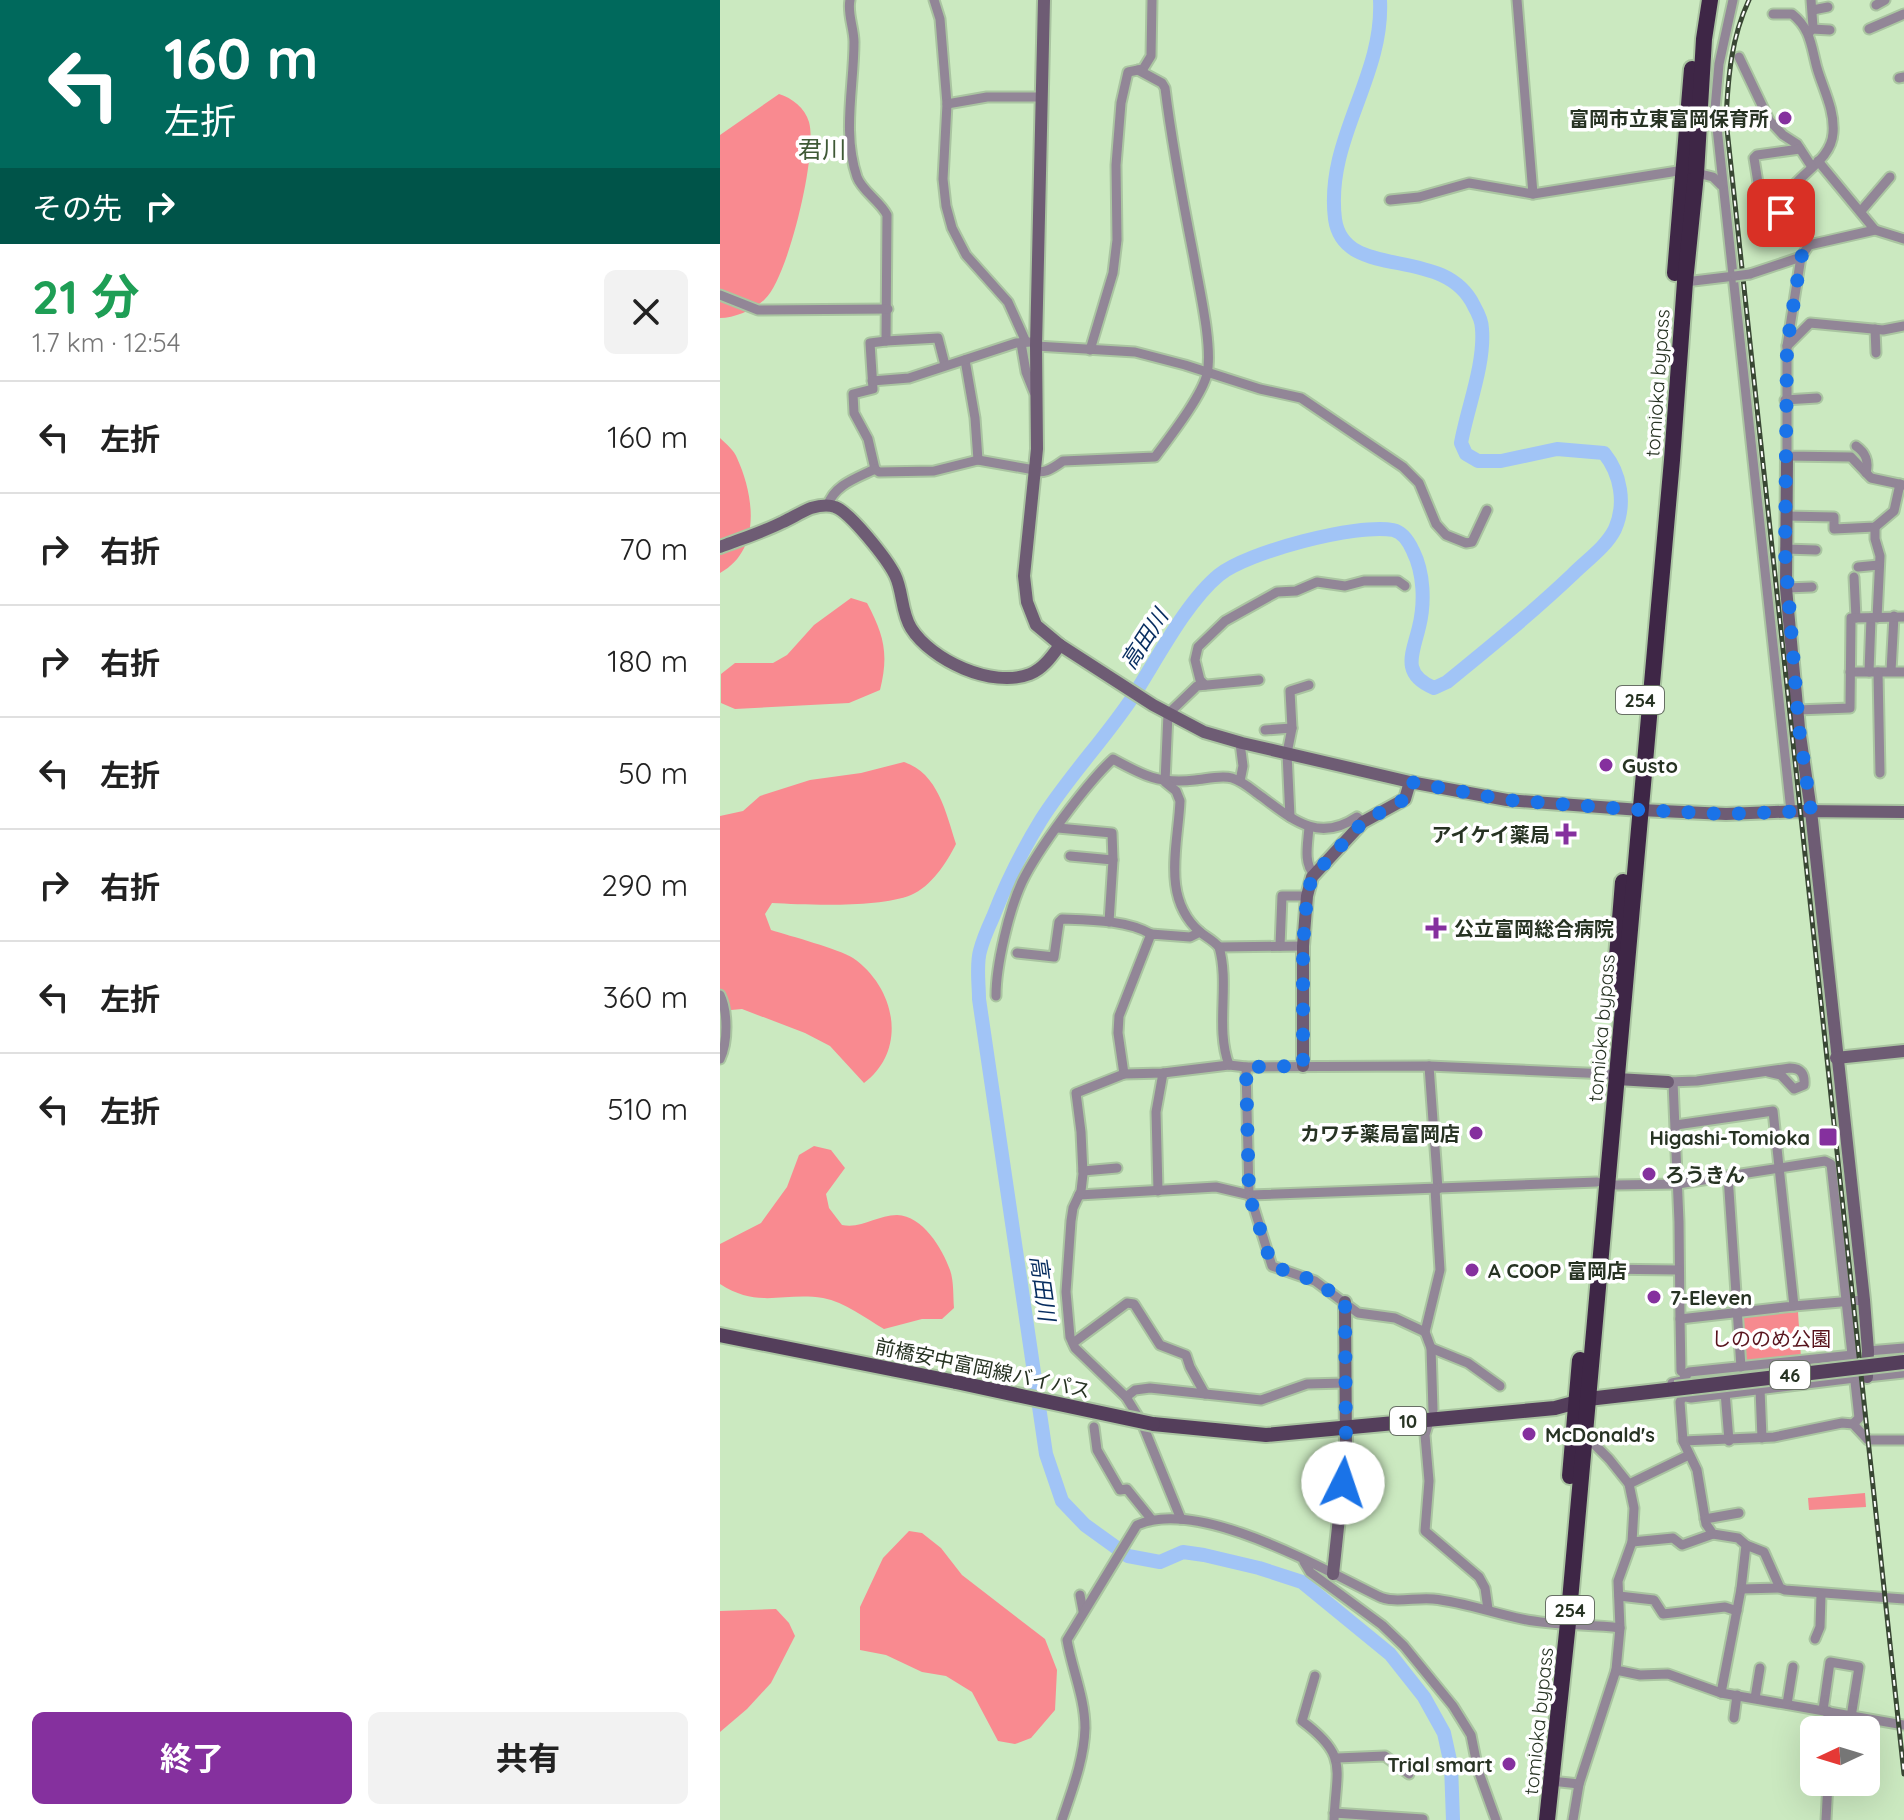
<!DOCTYPE html>
<html lang="ja">
<meta charset="utf-8">
<style>
:root{--surface:#fff;--page:#f2f2f2;--text:#222;--muted:#767676;--line:#e0e0e0;--accent:#85309e}
body{margin:0;font-family:Quicksand,"Noto Sans JP",sans-serif;background:var(--page);color:var(--text);height:100vh;display:flex;flex-direction:column;font-size:30px;white-space:nowrap}
*{box-sizing:border-box;margin:0}
p{font-size:26px;color:var(--muted)}
.icon{flex:none;width:44px;height:44px;fill:none;stroke:currentColor;stroke-width:2;stroke-linecap:round;stroke-linejoin:round}
.map{position:relative;flex:1;overflow:hidden}
.sheet{display:flex;flex-direction:column;background:var(--surface);width:720px}
.sheet>*{flex:none}
.banner{background:#00695c;color:#fff;overflow:hidden}
.needle{width:52px;rotate:266deg}
.buttons{position:absolute;left:1080px;top:1716px;display:grid;gap:16px}
.buttons a{display:grid;place-items:center;width:80px;height:80px;border-radius:12px;background:var(--surface);box-shadow:0 8px 32px #0002;font-size:40px}
.pin{position:absolute;display:grid;place-items:center;width:68px;height:68px;color:#fff;margin:-34px;border-radius:16px;box-shadow:0 4px 12px #0006}
.me{position:absolute;width:88px;margin:-44px;rotate:4deg;stroke-linejoin:round;filter:drop-shadow(0 0 6px #0008)}
.turn{display:flex;align-items:center;gap:28px;height:168px;padding:0 32px;font-size:36px}
.turn .icon{width:104px;height:104px;stroke-width:2.5}
.turn b{display:block;font-size:56px;line-height:68px}
.then{display:flex;align-items:center;height:76px;padding:0 32px;background:#0003;gap:16px;font-size:30px}
.round{display:grid;place-items:center;flex:none;width:84px;height:84px;border-radius:12px;background:var(--page)}
.head{display:flex;align-items:center;justify-content:space-between;height:136px;padding:0 32px}
h1{font-size:48px;font-weight:700;line-height:60px;color:#1e9e55}
.action{display:flex;gap:16px;margin-top:auto;padding:16px 32px}
.action a{flex:1;height:92px;border-radius:12px;background:var(--accent);color:#fff;font-size:32px;font-weight:700;line-height:92px;text-align:center}
.action a+a{background:var(--page);color:var(--text)}
ul{padding:0;list-style:none}
li{display:flex;align-items:center;gap:24px;height:112px;padding:0 32px;border-top:2px solid var(--line)}
li div{flex:1}
li b{display:block;font-size:30px}
li em{font-style:normal}
main{display:flex;flex:1;min-height:0}
.map>svg:first-child{display:block}
.green{fill:#f68a8f}
.forest{fill:#f98a90}
.lines{fill:none;stroke-linecap:round;stroke-linejoin:round}
.river{stroke:#a1c4f6;stroke-width:14}
.street-casing{stroke:#aac5a1;stroke-width:13}
.secondary-casing{stroke:#aac5a1;stroke-width:16}
.primary-casing{stroke:#aac5a1;stroke-width:18}
.highway-casing{stroke:#aac5a1;stroke-width:20}
.street{stroke:#928697;stroke-width:9}
.secondary{stroke:#6e5c74;stroke-width:12}
.primary{stroke:#543e5b;stroke-width:14}
.highway{stroke:#3e2646;stroke-width:16}
.rail-casing{stroke:#394734;stroke-width:5}
.rail{stroke:#fff;stroke-width:2;stroke-dasharray:6;stroke-linecap:butt}
.street-bridge-casing{stroke:#aac5a1;stroke-width:13;stroke-linecap:butt}
.primary-bridge-casing{stroke:#aac5a1;stroke-width:18;stroke-linecap:butt}
.street-bridge{stroke:#928697;stroke-width:9}
.primary-bridge{stroke:#543e5b;stroke-width:14}
.route{stroke:#1a73e8;stroke-width:14;stroke-dasharray:0 25.2}
.poi-dot{fill:#85309e;stroke:#fff;stroke-width:3}
.labels{text-anchor:middle;dominant-baseline:central;stroke-width:7;stroke-linejoin:round;paint-order:stroke}
.shield{fill:#fff;stroke:#687065;stroke-width:2}
.shield-label{font-size:18px;font-weight:bold;fill:#273323}
.poi-label{font-size:20px;font-weight:bold;fill:#273323;stroke:#fff;text-anchor:start}
.street-label{font-size:20px;fill:#273323;stroke:#fff}
.park-label{font-size:20px;fill:#58141d;stroke:#fff}
.water-label{font-size:22px;font-style:italic;fill:#062c5f;stroke:#fff}
.quarter-label{font-size:24px;fill:#3f5936;stroke:#fff}
</style>
<main>
<section class="sheet">
<div class="banner">
<div class="turn"><svg class="icon" aria-label="left" viewBox="0 0 24 24"><path d="M17 20v-9H6M10 6l-5 5 5 5"/></svg><div><b>160 m</b>左折</div></div>
<div class="then">その先<svg class="icon" aria-label="right" viewBox="0 0 24 24"><path d="M7 20v-9h11M14 6l5 5-5 5"/></svg></div>
</div>
<div class="head"><div><h1>21 分</h1><p>1.7 km · 12:54</p></div><a class="round"><svg class="icon" aria-label="close" viewBox="0 0 24 24"><path d="M6 6l12 12M18 6L6 18"/></svg></a></div>
<ul>
<li><svg class="icon" aria-label="left" viewBox="0 0 24 24"><path d="M17 20v-9H6M10 6l-5 5 5 5"/></svg><div><b>左折</b></div><em>160 m</em></li>
<li><svg class="icon" aria-label="right" viewBox="0 0 24 24"><path d="M7 20v-9h11M14 6l5 5-5 5"/></svg><div><b>右折</b></div><em>70 m</em></li>
<li><svg class="icon" aria-label="right" viewBox="0 0 24 24"><path d="M7 20v-9h11M14 6l5 5-5 5"/></svg><div><b>右折</b></div><em>180 m</em></li>
<li><svg class="icon" aria-label="left" viewBox="0 0 24 24"><path d="M17 20v-9H6M10 6l-5 5 5 5"/></svg><div><b>左折</b></div><em>50 m</em></li>
<li><svg class="icon" aria-label="right" viewBox="0 0 24 24"><path d="M7 20v-9h11M14 6l5 5-5 5"/></svg><div><b>右折</b></div><em>290 m</em></li>
<li><svg class="icon" aria-label="left" viewBox="0 0 24 24"><path d="M17 20v-9H6M10 6l-5 5 5 5"/></svg><div><b>左折</b></div><em>360 m</em></li>
<li><svg class="icon" aria-label="left" viewBox="0 0 24 24"><path d="M17 20v-9H6M10 6l-5 5 5 5"/></svg><div><b>左折</b></div><em>510 m</em></li>
</ul>
<div class="action"><a>終了</a><a>共有</a></div>
</section>
<div class="map">
<svg width="1184" height="1820" viewBox="0 0 1184 1820">
<rect width="100%" height="100%" fill="#cbe9c0"/>
<g class="green">
<polygon points="1078,1312 1081,1358 1031,1363 1026,1360 1022,1320 1026,1316"/>
<polygon points="1145,1493 1146,1507 1089,1510 1088,1498"/>
</g>
<g class="forest">
<path d="M59 94C72 98 85 108 89 122 98 153 68 278 45 299 34 310 14 318 0 318V135Z"/>
<path d="M0 438C6 444 14 450 17 458 34 495 42 550 0 573Z"/>
<path d="M131 598 147 603C164 635 169 654 160 690L129 703 15 709 1 703V674L15 663H53L67 655 94 625Z"/>
<path d="M184 762C218 773 226 813 236 844 227 862 211 887 191 895 158 908 89 905 52 903L45 914 51 930C70 936 119 949 133 958 176 988 188 1050 144 1083L110 1046 85 1033 22 1009 0 1011V816L23 811 40 796 90 780 141 773Z"/>
<path d="M94 1146 111 1150 125 1168 106 1194 109 1208 122 1225C142 1229 157 1215 177 1215 203 1216 222 1248 230 1270 234 1281 233 1296 234 1308L222 1319H202L164 1329C145 1318 125 1302 103 1298 62 1292 39 1309 0 1284V1244L41 1223 67 1187 79 1155Z"/>
<polygon points="189,1531 202,1533 221,1548 242,1575 325,1639 337,1670 335,1710 311,1738 295,1744 278,1741 252,1692 226,1676 202,1672 166,1655 140,1650 140,1607 163,1558"/>
<polygon points="56,1609 69,1623 75,1636 51,1683 27,1709 0,1732 0,1611"/>
</g>
<g class="lines">
<path class="river" d="M660 0C664 78 605 139 615 219 624 283 724 243 754 306 758 313 762 322 762 329 765 364 747 409 741 443L746 454 758 461H781L837 449 884 453C901 474 906 504 895 529 886 547 867 560 853 574 813 612 770 647 727 682L714 688C680 674 693 653 699 627 705 603 704 573 693 551 689 542 683 532 673 530 637 523 527 552 499 575 466 602 436 661 412 698 384 740 348 777 321 820 302 851 286 883 273 917 268 928 263 939 260 951 256 965 259 984 259 999L326 1454 342 1501 365 1525 408 1556 440 1562 463 1552 484 1555 539 1568 582 1582 670 1654 704 1697 724 1733 731 1765 733 1820"/>
<defs>
<g id="street">
<path d="M130 0C127 13 134 28 134 42 134 86 122 133 137 177 142 191 160 201 167 215L166 341 150 343 153 389 133 394 134 413 148 439 155 469"/>
<polyline points="214,0 220,19 227,104 223,179 226,206 232,228 246,255 288,302 306,342"/>
<polyline points="797,0 813,194"/>
<polyline points="1013,0 999,64 995,109 1071,811"/>
<polyline points="1156,5 1165,0"/>
<polyline points="1093,10 1108,7"/>
<path d="M1053 14H1072C1091 29 1091 46 1097 68 1103 89 1115 110 1113 133 1111 167 1061 179 1061 214 1061 226 1081 238 1089 245"/>
<polyline points="1092,29 1110,30"/>
<polyline points="1149,29 1184,14"/>
<polyline points="1089,33 1093,27 1091,0"/>
<polyline points="1019,57 1049,120 1063,135 1077,144 1092,167"/>
<polyline points="1179,78 1184,77"/>
<polyline points="227,104 267,97 321,97"/>
<polyline points="1030,115 1046,115"/>
<polyline points="1098,161 1155,230"/>
<polyline points="670,200 699,197 749,183 813,194 964,170 993,177 1001,185"/>
<polyline points="1141,211 1170,177"/>
<polyline points="1062,220 1039,189 1034,158 1037,155 1080,149"/>
<polyline points="1184,239 1155,230 1089,245 1081,257 1067,346 1067,456 1131,457 1151,478 1184,485"/>
<polyline points="1030,274 1081,257"/>
<polyline points="965,282 1015,276"/>
<polyline points="0,295 38,310 168,309"/>
<polyline points="1155,329 1156,353"/>
<polyline points="166,341 218,338 225,365"/>
<polyline points="301,343 306,372 314,392"/>
<polyline points="316,346 415,352 465,365 540,389 581,398 683,467 699,483 716,524 726,535 746,543 752,542 767,510"/>
<polyline points="1067,346 1090,323 1163,330 1184,326"/>
<polyline points="370,350 393,273 397,240 396,165 401,103 408,72 423,69 431,56 432,0"/>
<polyline points="245,360 255,418 258,460"/>
<polyline points="152,381 189,378 296,343 311,342"/>
<polyline points="1065,400 1097,398"/>
<path d="M1136 446C1146 453 1149 461 1146 473"/>
<path d="M108 505C114 485 137 478 155 469L159 472 214 471 258 460 309 469C322 476 332 469 343 461L435 457C449 438 482 396 487 374 493 346 479 288 474 258 463 202 452 145 445 88L442 83 418 70"/>
<polyline points="1066,516 1114,517 1114,529 1155,527 1174,511 1180,484"/>
<polyline points="1155,527 1155,539 1160,556 1157,618"/>
<polyline points="1065,549 1096,550"/>
<polyline points="1138,567 1159,565"/>
<polyline points="1134,577 1136,618"/>
<polyline points="1066,588 1092,587"/>
<polyline points="1171,671 1174,616"/>
<polyline points="1130,672 1184,672"/>
<polyline points="1149,672 1151,618"/>
<polyline points="1158,672 1160,773"/>
<polyline points="485,685 480,680 475,660 478,647 505,621 557,592 576,591 597,582 625,586 644,581 678,581 685,586"/>
<polyline points="1077,710 1130,708 1131,618 1184,617"/>
<polyline points="545,730 572,728"/>
<polyline points="520,781 523,766 520,743"/>
<polyline points="570,817 567,753 572,728 570,691 589,685"/>
<path d="M589 827C588 843 583 863 594 874"/>
<polyline points="338,828 392,833 393,860"/>
<polyline points="350,856 393,860 389,922"/>
<polyline points="560,946 562,896 587,896"/>
<polyline points="499,947 583,946"/>
<path d="M297 953 334 957 339 922 342 919C370 920 407 920 431 934"/>
<path d="M0 995C8 1012 8 1042 0 1059"/>
<path d="M276 996C276 965 289 910 302 882 318 849 366 784 393 759 424 776 439 784 475 780 486 779 501 775 512 778 522 781 530 788 538 794 571 818 597 844 637 817L643 822"/>
<path d="M509 1065C495 1027 510 985 499 947 493 940 486 937 480 932 441 898 458 846 460 801L456 791 445 782 448 714 477 686 539 680"/>
<polyline points="709,1066 718,1189"/>
<polyline points="526,1067 529,1195"/>
<polyline points="404,1074 398,1033 399,1016 431,934 470,937 480,932"/>
<path d="M948 1082 977 1081 1070 1068C1081 1068 1085 1074 1084 1085L1074 1089 1061 1075 1048 1072"/>
<polyline points="953,1082 959,1222 960,1319 1074,1306 1053,1111 956,1125"/>
<polyline points="363,1171 397,1168"/>
<polyline points="1008,1176 1105,1161 1111,1164 1139,1418 1133,1424"/>
<polyline points="896,1185 958,1184 1008,1176 1021,1367"/>
<polyline points="438,1191 436,1112 443,1073"/>
<polyline points="359,1195 496,1187 530,1195 877,1182"/>
<polyline points="530,1195 552,1266 595,1281 638,1313 675,1318 705,1332"/>
<polyline points="879,1269 959,1270"/>
<polyline points="1074,1306 1144,1300"/>
<polyline points="960,1319 961,1371 966,1375"/>
<polyline points="353,1343 407,1303 414,1304 440,1345 466,1355 470,1367 485,1394"/>
<polyline points="711,1348 748,1363 780,1386"/>
<polyline points="1148,1351 1184,1348"/>
<polyline points="1147,1377 1184,1373"/>
<polyline points="952,1383 962,1381 969,1372 1133,1355"/>
<polyline points="1040,1389 1042,1438"/>
<polyline points="1005,1392 1009,1441"/>
<polyline points="961,1396 971,1398 1135,1378"/>
<polyline points="406,1397 415,1390 430,1388 541,1400 587,1384 624,1383"/>
<polyline points="962,1398 960,1402 963,1441 977,1470 986,1524 993,1534 1018,1538 1026,1545 1021,1589 1001,1693"/>
<polyline points="713,1410 711,1348 705,1332 720,1270 715,1189"/>
<polyline points="710,1418 705,1435 709,1481 705,1531 759,1577 765,1588 768,1609"/>
<polyline points="374,1427 377,1450 400,1490 407,1489 432,1520"/>
<polyline points="865,1435 889,1459 909,1484 914,1508 912,1542 898,1581 900,1628 896,1670 920,1675 948,1674 1001,1693 1184,1725"/>
<polyline points="963,1441 1054,1437 1122,1423 1133,1424 1148,1440 1184,1440"/>
<polyline points="909,1484 969,1455"/>
<polyline points="461,1519 422,1423 406,1397 355,1348 350,1337 346,1292 351,1221 353,1208 361,1191 363,1174 361,1132 356,1093 404,1074 443,1073 509,1065 526,1067 709,1066 888,1074 897,1079"/>
<polyline points="985,1519 1019,1513"/>
<polyline points="912,1542 953,1538 962,1545 993,1534"/>
<polyline points="1026,1545 1044,1552 1060,1588 1065,1590 1184,1599"/>
<polyline points="584,1562 590,1572 662,1625 684,1646 733,1706 751,1735 758,1770 776,1820"/>
<polyline points="1021,1589 1060,1588"/>
<polyline points="360,1595 363,1611"/>
<polyline points="899,1596 934,1600 943,1614 1005,1607 1017,1611"/>
<polyline points="1095,1639 1100,1627 1101,1595"/>
<path d="M595 1676 582 1721C629 1756 616 1768 614 1820"/>
<polyline points="1035,1698 1040,1668"/>
<polyline points="1067,1704 1073,1667"/>
<polyline points="1103,1710 1110,1662 1139,1667 1131,1717"/>
<polyline points="1014,1718 1017,1695"/>
<polyline points="1108,1730 1108,1711"/>
<polyline points="617,1758 665,1756 689,1774"/>
<polyline points="831,1781 859,1784"/>
<polyline points="614,1813 703,1819"/>
<path d="M342 1820C352 1790 364 1760 365 1728 365 1698 352 1669 347 1640L417 1525C479 1497 602 1569 658 1596 673 1604 696 1597 713 1599 743 1602 773 1613 802 1619 834 1626 868 1624 900 1628"/>
<polyline points="853,1820 859,1784 896,1670"/>
<polyline points="1106,1820 1108,1782"/>
</g>
<g id="secondary">
<polyline points="324,0 316,346 317,449 304,576 307,602 316,625 340,645 433,705 484,732 522,743 690,782 787,800 920,810 1006,814 1081,811 1184,812"/>
<polyline points="1067,456 1066,588 1079,728 1091,811 1144,1300 1148,1351 1147,1377"/>
<path d="M0 547C21 539 43 532 63 522 72 518 81 512 91 508 98 506 107 504 115 507 130 512 167 559 175 575 183 591 181 612 191 628 211 660 272 689 310 674 323 669 332 656 340 645"/>
<polyline points="1116,1058 1184,1051"/>
<polyline points="583,1066 583,946 587,896 592,877 643,822 685,799 690,782"/>
<polyline points="897,1079 948,1082"/>
<polyline points="613,1574 626,1452 625,1302"/>
</g>
<g id="primary">
<polyline points="0,1335 236,1382"/>
<polyline points="433,1424 546,1435 835,1408 868,1399 955,1389"/>
</g>
<g id="highway">
<polyline points="955,273 972,69"/>
<polyline points="895,982 903,882"/>
<polyline points="850,1476 860,1360"/>
<polyline points="827,1820 848,1623 952,460 965,282 976,174 984,39 990,0"/>
</g>
</defs>
<use href="#street" class="street-casing"/>
<use href="#secondary" class="secondary-casing"/>
<use href="#primary" class="primary-casing"/>
<use href="#highway" class="highway-casing"/>
<use href="#street" class="street"/>
<use href="#secondary" class="secondary"/>
<use href="#primary" class="primary"/>
<use href="#highway" class="highway"/>
<defs>
<path id="rail" d="M1029 0C1011 38 1008 78 1006 120L1184 1774"/>
</defs>
<use href="#rail" class="rail-casing"/>
<use href="#rail" class="rail"/>
<defs>
<polyline id="street-bridge" points="1015,276 1030,274"/>
<g id="primary-bridge">
<polyline points="236,1382 433,1424"/>
<polyline points="955,1389 1184,1362"/>
</g>
</defs>
<use href="#street-bridge" class="street-bridge-casing"/>
<use href="#primary-bridge" class="primary-bridge-casing"/>
<use href="#street-bridge" class="street-bridge"/>
<use href="#primary-bridge" class="primary-bridge"/>
</g>
<g class="lines">
<polyline class="route" points="623,1483 626,1452 625,1302 595,1281 552,1266 529,1195 526,1067 583,1066 583,946 587,896 592,877 643,822 685,799 690,782 787,800 920,810 1006,814 1091,811 1079,728 1065,553 1067,346 1081,257 1089,245 1062,220 1061,213"/>
</g>
<g class="poi-dot">
<circle cx="1065" cy="118" r="8"/>
<circle cx="886" cy="765" r="8"/>
<path d="M842 822h8v8h8v8h-8v8h-8v-8h-8v-8h8z"/>
<path d="M712 916h8v8h8v8h-8v8h-8v-8h-8v-8h8z"/>
<circle cx="756" cy="1133" r="8"/>
<rect x="1098" y="1127" width="20" height="20" rx="4"/>
<circle cx="929" cy="1174" r="8"/>
<circle cx="752" cy="1270" r="8"/>
<circle cx="934" cy="1297" r="8"/>
<circle cx="809" cy="1434" r="8"/>
<circle cx="789" cy="1764" r="8"/>
</g>
<g class="labels">
<g class="shield">
<rect x="896" y="686" width="48" height="28" rx="6"/>
<rect x="1050" y="1361" width="40" height="28" rx="6"/>
<rect x="670" y="1407" width="36" height="28" rx="6"/>
<rect x="826" y="1596" width="48" height="28" rx="6"/>
</g>
<g class="shield-label">
<text x="920" y="700">254</text>
<text x="1070" y="1375">46</text>
<text x="688" y="1421">10</text>
<text x="850" y="1610">254</text>
</g>
<g class="poi-label">
<text x="1049" y="118" text-anchor="end">富岡市立東富岡保育所</text>
<text x="902" y="765">Gusto</text>
<text x="830" y="834" text-anchor="end">アイケイ薬局</text>
<text x="734" y="928">公立富岡総合病院</text>
<text x="740" y="1133" text-anchor="end">カワチ薬局富岡店</text>
<text x="1090" y="1137" text-anchor="end">Higashi-Tomioka</text>
<text x="945" y="1174">ろうきん</text>
<text x="768" y="1270">A COOP 富岡店</text>
<text x="950" y="1297">7-Eleven</text>
<text x="825" y="1434">McDonald's</text>
<text x="773" y="1764" text-anchor="end">Trial smart</text>
</g>
<g class="street-label">
<text transform="translate(937 383) rotate(-86)">tomioka bypass</text>
<text transform="translate(881 1028) rotate(-85)">tomioka bypass</text>
<text transform="translate(263 1368) rotate(12)">前橋安中富岡線バイパス</text>
<text transform="translate(818 1721) rotate(-84)">tomioka bypass</text>
</g>
<g class="park-label">
<text x="1051" y="1338">しののめ公園</text>
</g>
<g class="water-label">
<text transform="translate(424 639) rotate(-57)">高田川</text>
<text transform="translate(323 1288) rotate(82)">高田川</text>
</g>
<g class="quarter-label">
<text x="102" y="149">君川</text>
</g>
</g>
</svg>
<div class="buttons">
<a><svg class="needle" viewBox="-14 -14 28 28"><path d="M0-13l5 13h-10z" fill="#e53935"/><path d="M0 13l5-13h-10z" fill="#767676"/></svg></a>
</div>
<div class="pin" style="left:1061px;top:213px;background:#d93025"><svg class="icon" aria-label="arrive" viewBox="0 0 24 24"><path d="M6 21V4h12l-3 4 3 4H6"/></svg></div>
<svg class="me" style="left:623px;top:1483px" viewBox="-20 -20 40 40"><circle r="19" fill="#fff"/><path d="M0-13L10 11 0 6-10 11z" fill="#1a73e8"/></svg>
</div>
</main>
